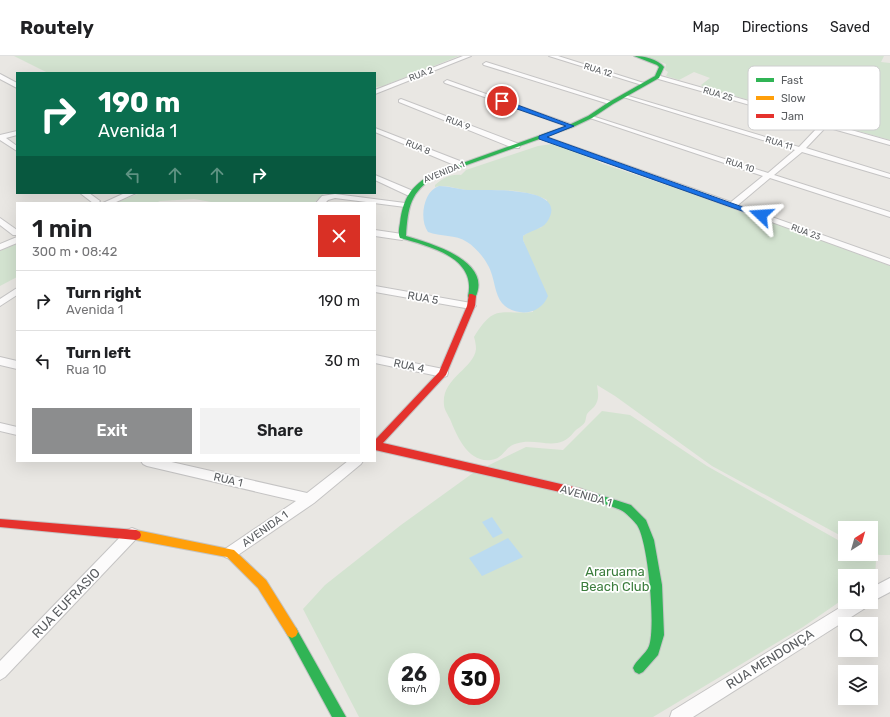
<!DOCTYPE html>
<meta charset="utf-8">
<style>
:root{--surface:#fff;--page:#f2f2f2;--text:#202124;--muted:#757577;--line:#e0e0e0;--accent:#8c8d8e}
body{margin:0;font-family:Rubik,sans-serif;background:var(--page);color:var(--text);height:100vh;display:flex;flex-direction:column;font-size:15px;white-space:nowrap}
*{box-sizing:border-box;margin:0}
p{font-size:13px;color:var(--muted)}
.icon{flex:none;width:22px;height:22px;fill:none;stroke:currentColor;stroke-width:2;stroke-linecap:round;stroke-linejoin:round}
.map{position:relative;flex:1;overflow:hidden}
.drawer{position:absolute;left:16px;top:146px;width:360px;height:260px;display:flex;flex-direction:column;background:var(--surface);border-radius:0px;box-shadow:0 4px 16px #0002}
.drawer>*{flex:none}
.guide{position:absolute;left:16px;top:16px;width:360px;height:122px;border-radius:0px;box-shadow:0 4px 16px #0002;background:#0b6e4f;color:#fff;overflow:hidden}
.needle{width:26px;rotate:37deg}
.tools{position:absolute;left:838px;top:465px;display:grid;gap:8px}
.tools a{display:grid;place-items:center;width:40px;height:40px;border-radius:0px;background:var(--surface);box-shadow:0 4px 16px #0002;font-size:20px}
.speed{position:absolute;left:388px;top:597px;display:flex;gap:8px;font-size:20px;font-weight:700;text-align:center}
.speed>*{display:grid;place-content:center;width:52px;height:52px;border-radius:50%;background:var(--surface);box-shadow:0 4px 16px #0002;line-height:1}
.speed small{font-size:10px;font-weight:400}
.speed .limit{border:6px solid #d22;background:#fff;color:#111}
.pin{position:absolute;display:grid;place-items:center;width:34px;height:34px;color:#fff;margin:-17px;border:2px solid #fff;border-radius:50%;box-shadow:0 1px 4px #0007}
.me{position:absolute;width:44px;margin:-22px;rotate:290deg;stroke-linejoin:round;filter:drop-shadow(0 0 3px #0008)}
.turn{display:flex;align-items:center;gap:14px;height:84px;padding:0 16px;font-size:18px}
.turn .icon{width:52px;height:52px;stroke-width:2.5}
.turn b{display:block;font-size:28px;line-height:34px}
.lanes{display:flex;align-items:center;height:38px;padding:0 16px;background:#0003;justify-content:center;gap:20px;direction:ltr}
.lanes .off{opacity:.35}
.round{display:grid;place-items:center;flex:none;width:42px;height:42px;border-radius:0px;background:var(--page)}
.overview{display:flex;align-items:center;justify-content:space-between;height:68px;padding:0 16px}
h1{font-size:24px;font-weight:600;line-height:30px}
.primary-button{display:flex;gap:8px;margin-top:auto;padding:8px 16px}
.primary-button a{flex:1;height:46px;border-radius:0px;background:var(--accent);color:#fff;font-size:16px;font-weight:600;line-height:46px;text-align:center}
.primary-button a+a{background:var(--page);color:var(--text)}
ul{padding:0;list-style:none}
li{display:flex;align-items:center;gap:12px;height:60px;padding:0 16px;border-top:1px solid var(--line)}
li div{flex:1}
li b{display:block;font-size:15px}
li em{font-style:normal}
header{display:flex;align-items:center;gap:24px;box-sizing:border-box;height:56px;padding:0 20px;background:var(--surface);border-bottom:1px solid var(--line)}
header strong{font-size:19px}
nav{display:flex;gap:22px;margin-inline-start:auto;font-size:14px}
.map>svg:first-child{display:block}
.green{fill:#d3e3d0;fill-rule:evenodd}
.water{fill:#bbdbf0}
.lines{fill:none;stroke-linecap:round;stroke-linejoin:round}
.street-casing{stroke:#c5c4c4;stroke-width:2}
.fast-casing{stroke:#c4c4c4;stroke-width:2}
.slow-casing{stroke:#c4c4c4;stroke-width:2}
.jam-casing{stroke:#c4c4c4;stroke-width:2}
.street{fill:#fcfbfb;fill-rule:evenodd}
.fast{fill:#30b455;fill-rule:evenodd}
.slow{fill:#ff9f0a;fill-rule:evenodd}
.jam{fill:#e5322d;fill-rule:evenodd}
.route{fill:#1a73e8;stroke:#114b97}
.labels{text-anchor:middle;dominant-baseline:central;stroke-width:3.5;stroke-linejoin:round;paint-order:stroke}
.far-street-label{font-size:9px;fill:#5a5d60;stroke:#fff}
.street-label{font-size:11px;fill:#5a5d60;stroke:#fff}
.near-park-label{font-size:13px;fill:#3c7d3d;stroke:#fff}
.near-street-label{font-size:13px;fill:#5a5d60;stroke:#fff}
.key{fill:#fff;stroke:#cececf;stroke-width:1}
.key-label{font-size:11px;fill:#5a5d60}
</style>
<header>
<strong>Routely</strong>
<nav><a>Map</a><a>Directions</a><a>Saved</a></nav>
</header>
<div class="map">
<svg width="890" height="661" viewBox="0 0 890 661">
<rect width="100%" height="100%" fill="#e9e7e3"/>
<g class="green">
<polygon points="14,0 459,0 383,30 376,31 375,17 48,17"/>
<polygon points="643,0 884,0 881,6 890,7 890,84 703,31 701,29 710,22 694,16 679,24 666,20 668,16 665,14 666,8"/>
<path d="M552 88 575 94 603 108 712 144 890 210V499H879L871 495V472H845V482L712 410 615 340 597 329C598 337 600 343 594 351 592 353 589 355 587 358 586 360 586 363 585 366 582 371 577 372 574 376 557 398 538 380 515 388 505 391 503 403 491 404 468 407 457 380 450 363 448 359 444 353 444 349 441 322 474 313 476 293 476 289 475 284 474 281 495 247 500 259 533 256L527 195 523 184V180L530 175 542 171 547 144C522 131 493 135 466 134 455 133 446 128 435 131V129C443 122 450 118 461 119L466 114 538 90Z"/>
<polygon points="140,137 325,137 314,147 217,147 194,143 160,145 156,147 116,147"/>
<polygon points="17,188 17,221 0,230 0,195"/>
<path d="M602 355 630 359 707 410 845 488V498H863L876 505 875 520 871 523V520H845V542L803 571 653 661H359L303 553 325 529 401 469 473 417 526 391 563 394ZM397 606H431V640H397ZM457 606H491V640H457Z"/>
</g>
<g class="water">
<path d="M439 130C449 130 457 133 467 134 483 135 572 128 547 166 541 174 531 174 523 180V184L548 240C541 258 519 261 505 250 496 243 495 228 492 219 489 207 477 192 467 186 456 178 440 181 428 176 419 164 423 135 439 130Z"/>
<polygon points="492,461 503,477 493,482 482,466"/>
<polygon points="508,482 523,501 482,520 469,502"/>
</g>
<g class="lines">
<defs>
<g id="street">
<polygon points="463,0 471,0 375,38 375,34"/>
<polygon points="549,0 558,0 647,28 642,29"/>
<polygon points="486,6 613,46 614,47 609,48 484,9 483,8"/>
<polygon points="0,18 17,27 17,32 0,23"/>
<polygon points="657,19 890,85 890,89 826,71 806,92 890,118 890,122 802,96 774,119 890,156 890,161 770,122 738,149 890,203 890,209 538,81 544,80 731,146 763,120 587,61 592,60 768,117 795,94 620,40 625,39 799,91 820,69 655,22 654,21"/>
<polygon points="447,24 573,69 574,70 569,71 445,27 444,26"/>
<polygon points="401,43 519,88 520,90 519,92 513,92 399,46 399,44"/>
<polygon points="375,72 465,107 466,109 465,111 459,111 375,76"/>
<polygon points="17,75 17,79 6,82 17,90 17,95 0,84 0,79"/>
<polygon points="375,119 413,135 414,137 413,139 407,139 375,124"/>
<polygon points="80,137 89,137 100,145 98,147 93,147"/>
<polygon points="125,137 136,137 114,147 103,147"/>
<polygon points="335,138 405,147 409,149 405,151 335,142 328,144 325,147 316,147 322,140"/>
<polygon points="0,162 17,174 17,179 13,179 0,169"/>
<polygon points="375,174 402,178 406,181 402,184 375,180"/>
<polygon points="17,181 17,187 0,194 0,188"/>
<polygon points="375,230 471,247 476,250 471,253 375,236"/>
<polygon points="17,232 17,239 0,250 0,243"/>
<polygon points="375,299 443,313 447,314 448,317 447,320 443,321 375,307"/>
<polygon points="0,301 17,305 17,313 0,309"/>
<polygon points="0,367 17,371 17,379 0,375"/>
<polygon points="141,405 167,405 307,437 348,405 363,405 361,408 314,447 235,501 230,503 225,501 223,497 225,493 296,445 147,410 143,408"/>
<polygon points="132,472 137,474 139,478 137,482 5,621 0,624 0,605 127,474"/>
<polygon points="890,522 890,536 871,546 870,546 871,546 871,532"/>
<polygon points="849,546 869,546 867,551 693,661 670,661 672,655"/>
</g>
<g id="fast">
<path d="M634 0C643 0 658 3 664 11L659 22 613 48 592 62 573 71 436 120C410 136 408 151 406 180 430 187 494 205 475 242H469L468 240C477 201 428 190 400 182 398 178 399 172 400 167 403 142 411 130 432 118L569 69 588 60 609 46 655 20 659 11 657 9Z"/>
<path d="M578 432 631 449 646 464 654 484 662 529 664 579 658 599 643 616 639 618 635 616 633 612C636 604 646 598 649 590 656 571 648 485 637 469 634 465 628 459 624 456 616 450 585 443 574 439L573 436 574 433Z"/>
<polygon points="292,570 296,572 346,661 332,661 286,576 288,572"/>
</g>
<polygon id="slow" points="136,474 234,494 266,524 296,572 298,576 296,580 292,582 288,580 258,532 227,501 136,484 132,482 131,479 132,476"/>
<g id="jam">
<polygon points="469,238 472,238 476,240 475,250 446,319 383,387 578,432 582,433 583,436 582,439 578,440 375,394 375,384 439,316 467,250"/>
<polygon points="0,463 136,474 140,476 141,479 140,482 136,484 0,471"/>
</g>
</defs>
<use href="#street" class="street-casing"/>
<use href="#fast" class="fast-casing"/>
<use href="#slow" class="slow-casing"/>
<use href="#jam" class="jam-casing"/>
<use href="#street" class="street"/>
<use href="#fast" class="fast"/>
<use href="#slow" class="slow"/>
<use href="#jam" class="jam"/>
</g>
<polygon class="route" points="500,44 504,44 574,70 547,81 765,159 759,161 539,83 539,80 566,70 500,47"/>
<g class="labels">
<g class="far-street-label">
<text transform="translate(598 14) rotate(17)">RUA 12</text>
<text transform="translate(421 18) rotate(-21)">RUA 2</text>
<text transform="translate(718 38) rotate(16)">RUA 25</text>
<text transform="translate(458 67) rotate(21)">RUA 9</text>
<text transform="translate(779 87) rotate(17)">RUA 11</text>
<text transform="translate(418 91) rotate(22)">RUA 8</text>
<text transform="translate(740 109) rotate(18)">RUA 10</text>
<text transform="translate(444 116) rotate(-22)">AVENIDA 1</text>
<text transform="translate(806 176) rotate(20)">RUA 23</text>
</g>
<g class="street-label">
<text transform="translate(423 242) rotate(10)">RUA 5</text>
<text transform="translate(409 310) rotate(12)">RUA 4</text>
<text transform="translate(228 424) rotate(13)">RUA 1</text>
<text transform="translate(586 440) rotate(16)">AVENIDA 1</text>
<text transform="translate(265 473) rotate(-35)">AVENIDA 1</text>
</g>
<g class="near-park-label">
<text x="615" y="515">Araruama<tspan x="615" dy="15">Beach Club</tspan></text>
</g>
<g class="near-street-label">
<text transform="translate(66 547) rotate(-46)">RUA EUFRASIO</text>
<text transform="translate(770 603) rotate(-32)">RUA MENDONÇA</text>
</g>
</g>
<rect x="748" y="10" width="132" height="64" rx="6" class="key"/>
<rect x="756" y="22" width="18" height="4" fill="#30b455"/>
<rect x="756" y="40" width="18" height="4" fill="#ff9f0a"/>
<rect x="756" y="58" width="18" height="4" fill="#e5322d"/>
<g class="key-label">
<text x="781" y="28">Fast</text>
<text x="781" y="46">Slow</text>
<text x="781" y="64">Jam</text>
</g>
</svg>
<div class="tools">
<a><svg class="needle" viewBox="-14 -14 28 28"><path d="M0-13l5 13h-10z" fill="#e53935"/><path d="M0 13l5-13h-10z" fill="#757577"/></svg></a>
<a><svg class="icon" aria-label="sound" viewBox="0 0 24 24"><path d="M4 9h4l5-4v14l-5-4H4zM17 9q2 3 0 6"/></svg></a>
<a><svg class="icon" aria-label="search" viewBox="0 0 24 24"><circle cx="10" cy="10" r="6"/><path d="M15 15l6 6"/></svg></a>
<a><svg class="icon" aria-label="layers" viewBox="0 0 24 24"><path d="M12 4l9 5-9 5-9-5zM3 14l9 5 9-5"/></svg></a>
</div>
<div class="speed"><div>26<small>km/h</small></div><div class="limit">30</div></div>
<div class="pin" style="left:502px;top:45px;background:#d93025"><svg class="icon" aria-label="arrive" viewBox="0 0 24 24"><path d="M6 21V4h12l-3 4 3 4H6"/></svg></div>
<svg class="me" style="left:761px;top:159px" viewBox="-20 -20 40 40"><path d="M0-17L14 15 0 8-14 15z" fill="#1a73e8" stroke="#fff" stroke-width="4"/></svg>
<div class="guide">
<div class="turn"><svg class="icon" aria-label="right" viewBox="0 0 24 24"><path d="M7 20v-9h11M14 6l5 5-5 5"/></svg><div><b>190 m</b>Avenida 1</div></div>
<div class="lanes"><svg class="icon off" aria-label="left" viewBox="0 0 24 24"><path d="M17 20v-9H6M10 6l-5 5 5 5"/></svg><svg class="icon off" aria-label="ahead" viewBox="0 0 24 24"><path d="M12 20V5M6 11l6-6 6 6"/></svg><svg class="icon off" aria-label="ahead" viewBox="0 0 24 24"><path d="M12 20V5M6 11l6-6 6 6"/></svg><svg class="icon" aria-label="right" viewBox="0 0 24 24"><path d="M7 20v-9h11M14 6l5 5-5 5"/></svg></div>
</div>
<section class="drawer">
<div class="overview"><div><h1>1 min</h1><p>300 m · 08:42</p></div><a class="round" style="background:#d93025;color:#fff"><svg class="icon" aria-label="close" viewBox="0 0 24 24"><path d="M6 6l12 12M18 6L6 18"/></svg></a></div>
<ul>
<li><svg class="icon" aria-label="right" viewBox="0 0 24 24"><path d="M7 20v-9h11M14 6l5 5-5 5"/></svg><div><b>Turn right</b><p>Avenida 1</p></div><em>190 m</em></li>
<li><svg class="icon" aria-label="left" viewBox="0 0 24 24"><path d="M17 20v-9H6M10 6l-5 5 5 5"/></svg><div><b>Turn left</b><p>Rua 10</p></div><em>30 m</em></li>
</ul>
<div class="primary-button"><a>Exit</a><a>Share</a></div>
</section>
</div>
